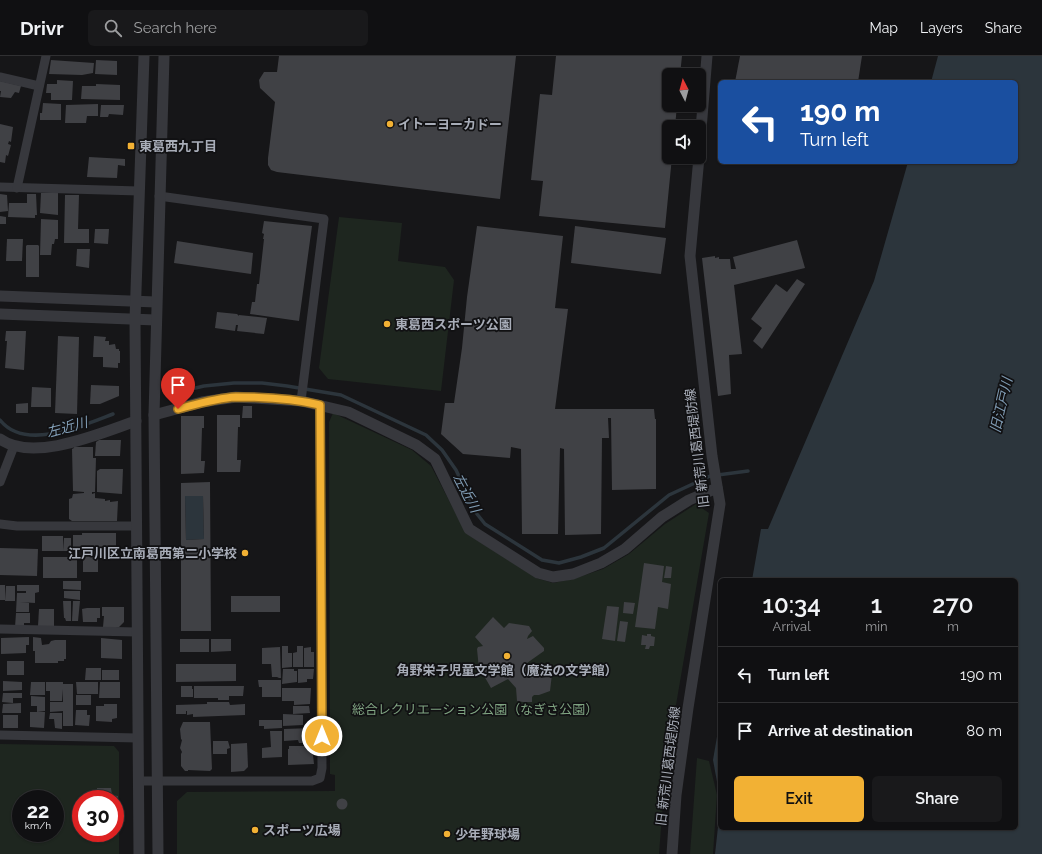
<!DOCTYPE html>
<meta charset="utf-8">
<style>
:root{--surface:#101012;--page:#19191b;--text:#f1f3f6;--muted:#9c9d9f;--line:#303032;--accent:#f2b134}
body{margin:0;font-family:Raleway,"Noto Sans JP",sans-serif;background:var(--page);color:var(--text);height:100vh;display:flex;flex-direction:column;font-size:15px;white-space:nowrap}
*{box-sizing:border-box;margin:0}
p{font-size:13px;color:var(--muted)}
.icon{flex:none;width:22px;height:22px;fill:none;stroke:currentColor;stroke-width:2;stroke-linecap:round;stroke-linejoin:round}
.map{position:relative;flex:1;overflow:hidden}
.sheet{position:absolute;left:718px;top:522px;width:300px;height:252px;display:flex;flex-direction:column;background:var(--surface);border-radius:6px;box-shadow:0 1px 3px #0004,0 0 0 1px var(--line)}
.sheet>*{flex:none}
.hud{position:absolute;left:718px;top:24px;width:300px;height:84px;border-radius:6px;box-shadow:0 1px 3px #0004,0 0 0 1px var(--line);background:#1a4fa0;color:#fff;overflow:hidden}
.needle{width:26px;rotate:354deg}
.tools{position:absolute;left:662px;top:12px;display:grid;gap:8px}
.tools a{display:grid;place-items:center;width:44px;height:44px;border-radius:6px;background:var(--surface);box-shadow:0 1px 3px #0004,0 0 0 1px var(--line);font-size:20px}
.speed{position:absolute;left:12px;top:734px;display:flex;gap:8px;font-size:20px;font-weight:700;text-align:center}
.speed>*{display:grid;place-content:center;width:52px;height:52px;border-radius:50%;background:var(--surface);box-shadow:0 1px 3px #0004,0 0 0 1px var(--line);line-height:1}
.speed small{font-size:10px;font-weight:400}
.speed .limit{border:6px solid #d22;background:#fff;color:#111}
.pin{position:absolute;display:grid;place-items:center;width:34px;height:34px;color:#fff;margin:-41px -17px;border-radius:50% 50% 50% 0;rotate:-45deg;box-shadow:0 0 4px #0007}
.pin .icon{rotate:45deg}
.me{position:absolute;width:44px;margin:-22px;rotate:0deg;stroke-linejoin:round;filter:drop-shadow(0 0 3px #0008)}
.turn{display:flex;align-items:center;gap:14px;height:84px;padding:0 16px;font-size:18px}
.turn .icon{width:52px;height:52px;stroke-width:2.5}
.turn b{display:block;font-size:28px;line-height:34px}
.eta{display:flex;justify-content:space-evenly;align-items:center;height:68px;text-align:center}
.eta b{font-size:24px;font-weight:600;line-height:28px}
.action{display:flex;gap:8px;margin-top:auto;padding:8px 16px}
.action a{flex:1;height:46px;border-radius:6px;background:var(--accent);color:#111;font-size:16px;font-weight:600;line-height:46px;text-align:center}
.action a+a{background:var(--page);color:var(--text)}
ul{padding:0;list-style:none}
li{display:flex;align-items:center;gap:12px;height:56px;padding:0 16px;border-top:1px solid var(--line)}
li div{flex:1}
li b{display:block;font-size:15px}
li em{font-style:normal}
header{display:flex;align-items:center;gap:24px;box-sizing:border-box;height:56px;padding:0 20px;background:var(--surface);border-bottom:1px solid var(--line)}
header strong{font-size:19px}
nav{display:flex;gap:22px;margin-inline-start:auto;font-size:14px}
.search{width:280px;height:36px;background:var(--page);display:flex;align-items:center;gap:10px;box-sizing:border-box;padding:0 14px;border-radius:6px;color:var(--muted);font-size:15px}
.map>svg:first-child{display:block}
.green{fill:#1e261f;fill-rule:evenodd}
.water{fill:#2c353c}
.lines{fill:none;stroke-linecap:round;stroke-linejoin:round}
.stream{stroke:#2c353c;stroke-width:3.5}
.building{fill:#404145;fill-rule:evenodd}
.minor{stroke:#37383d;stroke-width:9}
.tertiary{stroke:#37383d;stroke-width:11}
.route-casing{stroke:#9d7322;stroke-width:10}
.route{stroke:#f2b134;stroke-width:7}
.poi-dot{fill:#f2b134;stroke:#111113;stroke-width:1.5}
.labels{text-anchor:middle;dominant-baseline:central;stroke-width:3.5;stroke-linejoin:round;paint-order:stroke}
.poi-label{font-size:13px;font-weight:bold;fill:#a8adb8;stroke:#111113;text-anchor:start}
.street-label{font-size:13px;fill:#a8adb8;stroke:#111113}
.park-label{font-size:13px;fill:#7fa381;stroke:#111113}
.water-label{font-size:14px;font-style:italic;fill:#7f9bb3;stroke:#111113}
</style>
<header>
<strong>Drivr</strong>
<div class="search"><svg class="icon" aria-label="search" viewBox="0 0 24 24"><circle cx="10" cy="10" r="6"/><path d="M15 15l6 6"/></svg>Search here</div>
<nav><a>Map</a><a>Layers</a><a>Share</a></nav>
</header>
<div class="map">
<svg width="1042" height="798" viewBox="0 0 1042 798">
<rect width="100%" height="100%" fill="#161618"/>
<g class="green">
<polygon points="339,161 402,167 398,205 445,211 454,224 441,335 328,323 319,312"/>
<polygon points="333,357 412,394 431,410 466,477 536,522 553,527 573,523 603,513 629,498 665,468 696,448 709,457 666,707 659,798 177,798 177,745 187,736 335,735 335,719 330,718 329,366"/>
<path d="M0 688 114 690 119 696V798H0ZM21 743H55V777H21ZM81 743H115V777H81Z"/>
<polygon points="697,702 709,705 717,739 713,798 690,798"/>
</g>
<g class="water">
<polygon points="938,0 1042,0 1042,798 715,798 720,753 720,772 1016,772 1016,524 752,524 761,473 768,473 874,225 908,106 1016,106 1016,26 931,26"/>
<polygon points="185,440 203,440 204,483 186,484"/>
<polygon points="720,663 720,742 713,704"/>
</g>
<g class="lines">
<g class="stream">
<polyline points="174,337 204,330 234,327 262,327 287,330 341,339 426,379 442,394 456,414 477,458 485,468 542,504 559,507 581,501 604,492 669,439 710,420 748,415"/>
<path d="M0 364C25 396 84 369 113 358"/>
</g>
</g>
<g class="building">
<polygon points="279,0 516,0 500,143 277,116 271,114 268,109 268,102 275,46 260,32 259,24 264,16 277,16"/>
<polygon points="556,0 682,0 680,19 669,19 669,49 677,49 675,71 669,71 669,101 672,101 665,172 539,160 543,125 531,124 540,38 552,39"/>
<polygon points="740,0 862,0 858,26 735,26"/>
<polygon points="51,4 94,7 93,17 82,19 49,18"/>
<polygon points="96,4 117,5 117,19 95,18"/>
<polygon points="57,24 73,25 72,44 51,44 51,37 46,37 47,28 57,28"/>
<polygon points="0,25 21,30 19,37 15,36 11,42 0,41 1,35 0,35"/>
<polygon points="96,28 120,29 120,44 81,43 82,30 96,30"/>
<polygon points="43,47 61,48 61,64 40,64 40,57 42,57"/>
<polygon points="98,48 98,60 87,60 86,67 65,67 66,49"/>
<polygon points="101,49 124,49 123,59 109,58 108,61 100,61"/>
<polygon points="0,68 13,71 11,86 9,85 8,88 11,89 8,100 6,99 5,107 0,106"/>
<polygon points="89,101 125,103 125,110 118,109 117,122 87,121"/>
<polygon points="41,137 58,137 58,159 40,157"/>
<polygon points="0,138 7,139 8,155 0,156"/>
<polygon points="27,138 36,138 37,159 35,159 35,162 8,161 9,147 27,147"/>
<polygon points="65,139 79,139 78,173 89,173 89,187 64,187"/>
<polygon points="0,160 6,161 6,168 0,168"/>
<polygon points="41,163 58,164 58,183 55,183 54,188 52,188 51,199 40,199"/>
<polygon points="264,165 312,170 299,265 250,258 252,246 255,246 257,228 259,228 264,183 263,183 264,178 262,177"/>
<polygon points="477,170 563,180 555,252 568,253 555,353 654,353 655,363 656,363 656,433 612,434 611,362 608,362 609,382 602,382 601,478 565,479 564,393 560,392 558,478 522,478 521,393 511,391 510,402 463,398 441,378 445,347 454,347 462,292 467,241"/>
<polygon points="575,170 666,182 661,218 571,207"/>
<polygon points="95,173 109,173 108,188 94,187"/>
<polygon points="7,183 23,183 22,205 6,205"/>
<polygon points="797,184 805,212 734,229 742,298 729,299 731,338 718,340 702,202 715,200 715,202 719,201 719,203 730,203 731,213 736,213 733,201"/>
<polygon points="177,185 253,197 251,218 174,207"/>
<polygon points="27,189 38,189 39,190 39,221 26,221 26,190"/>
<polygon points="77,193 90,193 89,212 76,210"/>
<polygon points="797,223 805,228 762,293 753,285 762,272 751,263 776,228 787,236"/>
<polygon points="217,256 237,258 239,260 239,259 267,262 264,278 237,275 238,269 236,269 235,275 215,272"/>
<polygon points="6,275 26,275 24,314 5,312 7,285 5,285"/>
<polygon points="58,280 79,281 77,358 55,357"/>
<polygon points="94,280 106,281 105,285 109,285 109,289 115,288 116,293 119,293 119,295 120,295 120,307 118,307 118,312 103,311 103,301 93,301"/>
<polygon points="91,329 119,330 119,340 100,348 90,348"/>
<polygon points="32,331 51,332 51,351 31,351"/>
<polygon points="28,347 28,357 16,357 16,348"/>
<polygon points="243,350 252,350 252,362 242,362"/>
<polygon points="217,359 240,359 240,371 238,371 237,404 241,404 240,416 217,416"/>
<polygon points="181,360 204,360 204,372 202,372 201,405 205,405 204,417 181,418"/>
<polygon points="99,384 121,384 120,400 95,400 96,386"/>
<polygon points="74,391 93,391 93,402 96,402 95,436 92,436 92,438 95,437 95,442 105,443 105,445 110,444 110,446 118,445 117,465 72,465 69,463 69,443 72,442 73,438 84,437 84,436 73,435 72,393 74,392"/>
<polygon points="100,413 123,413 122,438 97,436 97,415"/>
<path d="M210 426 211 575H181V427ZM185 440H203L204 483 186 484Z"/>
<polygon points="82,477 116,477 116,491 82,491 82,494 73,494 73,479 82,479"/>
<rect x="42" y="480" width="21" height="15"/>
<polygon points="64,482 71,482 71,495 63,495"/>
<polygon points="0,492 38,493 37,520 0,519"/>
<rect x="83" y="495" width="15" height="21"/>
<rect x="43" y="501" width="34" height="21"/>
<polygon points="644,507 664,510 662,526 671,528 668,553 658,551 655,573 635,571"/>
<polygon points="666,510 672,511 671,522 664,522"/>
<polygon points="63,525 81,525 81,534 63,533"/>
<rect x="0" y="529" width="5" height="15"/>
<polygon points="17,529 39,529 39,536 35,537 35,547 20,546 29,547 29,556 16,556 17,537 26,537 26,535 17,535"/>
<polygon points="6,530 15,530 15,545 5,545"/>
<polygon points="64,535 80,535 80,544 64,542"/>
<rect x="231" y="540" width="49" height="16"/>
<polygon points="63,545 71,545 71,565 66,565 65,562 64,562"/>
<polygon points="73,545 80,545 78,565 72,565"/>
<polygon points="624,546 635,547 633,558 623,557"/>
<polygon points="607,550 619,551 615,585 602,583"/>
<polygon points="102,551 124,551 124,566 119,571 103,571 104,560 102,560"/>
<polygon points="87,552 100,552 100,562 97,562 97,566 83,566 82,553"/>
<polygon points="39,553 54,553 54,570 38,570"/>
<polygon points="16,557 30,557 30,567 24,567 24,570 15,571"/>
<polygon points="493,561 504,572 509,567 529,570 532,575 528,580 527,583 533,580 544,592 544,595 527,607 525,606 526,609 538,615 552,618 550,635 539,639 534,639 532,641 532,646 523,646 517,645 516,632 508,623 491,632 483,618 483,616 479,613 477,593 478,591 483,590 475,581"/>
<polygon points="620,565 628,566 625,586 617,585"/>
<polygon points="647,578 651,578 651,580 655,581 654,590 650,590 649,593 645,593 646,589 641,589 642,579 647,580"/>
<polygon points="29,581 29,589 26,589 26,597 1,598 1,582"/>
<polygon points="33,581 41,582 42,589 49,588 51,585 55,584 66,584 66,603 64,603 64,605 58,605 58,607 35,607 35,595 33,595"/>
<polygon points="101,582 122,584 122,603 101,602"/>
<rect x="180" y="583" width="29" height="13"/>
<polygon points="211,583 231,583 231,595 211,596"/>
<polygon points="282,590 288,590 288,597 292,597 292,611 282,612"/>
<polygon points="297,590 303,590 303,611 293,611 293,597 297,596"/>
<polygon points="280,591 281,622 279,622 277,621 272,621 271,608 262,608 262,592"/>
<polygon points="311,591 311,596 314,596 314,611 304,611 304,592"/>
<rect x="7" y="605" width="17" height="14"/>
<polygon points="176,608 236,608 236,625 176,626"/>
<polygon points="86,612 101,612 101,624 85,624"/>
<polygon points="283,613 294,613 294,615 297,615 297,626 282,628"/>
<polygon points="298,613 314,613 313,623 307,623 307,626 298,627"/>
<rect x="102" y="614" width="17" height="10"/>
<polygon points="258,624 281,624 281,641 262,641 262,631 259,631"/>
<polygon points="3,625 22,626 22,634 3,635"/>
<polygon points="31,626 45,626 45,639 30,639"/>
<polygon points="46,626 63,626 63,628 73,628 73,670 63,670 63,633 62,645 50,645 50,635 46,635"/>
<polygon points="76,626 98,626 98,638 77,638"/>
<polygon points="100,626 120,626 120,642 99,642"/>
<polygon points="181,630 192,630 192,633 193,633 193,641 181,641"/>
<polygon points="194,630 244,630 243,640 229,640 229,644 218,644 218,642 194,642"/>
<polygon points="282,632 311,632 310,648 294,649 294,645 282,645"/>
<polygon points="3,637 22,637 22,642 13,642 13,647 2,646"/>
<rect x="76" y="639" width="15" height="10"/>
<polygon points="31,640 45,641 45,655 37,656 37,650 31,650"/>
<polygon points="50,646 63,646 63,655 50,656"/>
<polygon points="207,646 229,646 230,649 245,648 245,659 193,661 193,658 187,659 187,655 186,655 186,658 176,658 176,649 207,648"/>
<polygon points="21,647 21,657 2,657 3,648"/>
<polygon points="104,648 117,648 117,662 112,663 112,666 96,665 96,650 104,650"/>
<polygon points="293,650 309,650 310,657 293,658"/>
<polygon points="76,654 87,654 87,659 90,659 89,670 75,669"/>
<polygon points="30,656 45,656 44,672 30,671"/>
<polygon points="50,657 62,657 62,673 55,672 54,663 49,663"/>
<polygon points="283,658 303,659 303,669 283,670"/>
<rect x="3" y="659" width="15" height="13"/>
<polygon points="259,664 282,664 282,672 264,673 264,670 259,670"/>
<polygon points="183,666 210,666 212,713 210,715 188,714 188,715 185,715 181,710 181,698 182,696 180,692 182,684 181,683 180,673"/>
<polygon points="312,672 313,683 307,684 307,687 299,687 298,684 284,685 284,673"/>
<polygon points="270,675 282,675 282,701 262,702 262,692 271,691"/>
<polygon points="213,685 228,685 230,692 227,693 227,698 213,698"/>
<polygon points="247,687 248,711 244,715 231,716 231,688"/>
<polygon points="289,690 312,690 314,708 288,709 288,693 289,693"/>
<polygon points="97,732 111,732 112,739 118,740 117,765 115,765 115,743 97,743"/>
<circle cx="342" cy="748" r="5.5"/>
</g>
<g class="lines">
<g class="minor">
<polyline points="0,21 39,30"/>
<polyline points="0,131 139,135"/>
<polyline points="17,132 46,0"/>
<polyline points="159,140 324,163 301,345"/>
<polyline points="0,426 14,390"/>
<polyline points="0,468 17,470 137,470"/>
<polyline points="0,573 137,576"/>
<polyline points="0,679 138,682"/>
<polyline points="139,725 312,725 320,722 322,712 320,349"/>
</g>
<g class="tertiary">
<polyline points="699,98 707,0"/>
<polyline points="0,240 156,246"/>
<polyline points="0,258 156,264"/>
<polyline points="154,359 202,346 236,341 301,345 348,356 416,389 435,403 469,473 538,517 553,521 573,518 601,507 625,493 662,461 689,444 717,432"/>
<path d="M0 383C33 407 101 377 136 365"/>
<polyline points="139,798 135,264 144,0"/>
<polyline points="158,798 154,359 164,0"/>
<polyline points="672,798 676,739 688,652 720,448 712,400 690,200 699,101"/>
</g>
</g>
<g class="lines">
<defs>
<path id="route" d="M178 353C197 348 217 342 236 341 262 341 295 343 320 349L322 680"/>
</defs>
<use href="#route" class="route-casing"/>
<use href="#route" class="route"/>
</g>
<g class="poi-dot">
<circle cx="390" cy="68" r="4"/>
<rect x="127" y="86" width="8" height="8" rx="2"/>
<circle cx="387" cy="268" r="4"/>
<circle cx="245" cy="497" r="4"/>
<circle cx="507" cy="600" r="4"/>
<circle cx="255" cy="774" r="4"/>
<circle cx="447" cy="778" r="4"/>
</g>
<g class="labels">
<g class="poi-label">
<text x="398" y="68">イトーヨーカドー</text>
<text x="139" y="90">東葛西九丁目</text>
<text x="395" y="268">東葛西スポーツ公園</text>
<text x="237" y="497" text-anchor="end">江戸川区立南葛西第二小学校</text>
<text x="507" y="614" text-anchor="middle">角野栄子児童文学館（魔法の文学館）</text>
<text x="263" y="774">スポーツ広場</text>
<text x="455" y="778">少年野球場</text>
</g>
<g class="street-label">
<text transform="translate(697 392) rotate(-97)">旧 新荒川葛西堤防線</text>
<text transform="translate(668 710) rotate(-83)">旧 新荒川葛西堤防線</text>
</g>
<g class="park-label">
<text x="475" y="653">総合レクリエーション公園（なぎさ公園）</text>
</g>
<g class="water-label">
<text transform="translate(1001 349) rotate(-77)">旧江戸川</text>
<text transform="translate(67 371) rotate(-15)">左近川</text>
<text transform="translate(467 437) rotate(62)">左近川</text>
</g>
</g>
</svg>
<div class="tools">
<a><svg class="needle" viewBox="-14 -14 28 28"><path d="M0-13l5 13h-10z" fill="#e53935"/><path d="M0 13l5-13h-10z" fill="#9c9d9f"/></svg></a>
<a><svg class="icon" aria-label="sound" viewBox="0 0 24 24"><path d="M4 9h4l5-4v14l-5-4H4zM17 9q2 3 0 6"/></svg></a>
</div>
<div class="speed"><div>22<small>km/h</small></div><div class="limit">30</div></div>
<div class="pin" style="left:178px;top:353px;background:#d93025"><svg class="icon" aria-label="arrive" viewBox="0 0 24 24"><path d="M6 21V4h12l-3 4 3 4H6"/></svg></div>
<svg class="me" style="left:322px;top:680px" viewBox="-20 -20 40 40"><circle r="17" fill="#f2b134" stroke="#fff" stroke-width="3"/><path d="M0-11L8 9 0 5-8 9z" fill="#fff"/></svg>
<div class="hud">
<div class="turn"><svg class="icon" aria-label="left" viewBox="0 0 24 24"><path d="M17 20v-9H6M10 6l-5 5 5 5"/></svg><div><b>190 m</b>Turn left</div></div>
</div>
<section class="sheet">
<div class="eta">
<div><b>10:34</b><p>Arrival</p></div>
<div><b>1</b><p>min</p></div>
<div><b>270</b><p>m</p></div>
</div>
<ul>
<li><svg class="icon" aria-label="left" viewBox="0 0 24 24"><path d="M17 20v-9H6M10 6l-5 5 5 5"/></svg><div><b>Turn left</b></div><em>190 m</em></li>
<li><svg class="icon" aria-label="arrive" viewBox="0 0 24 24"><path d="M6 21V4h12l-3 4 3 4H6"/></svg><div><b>Arrive at destination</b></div><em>80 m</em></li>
</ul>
<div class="action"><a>Exit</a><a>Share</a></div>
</section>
</div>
